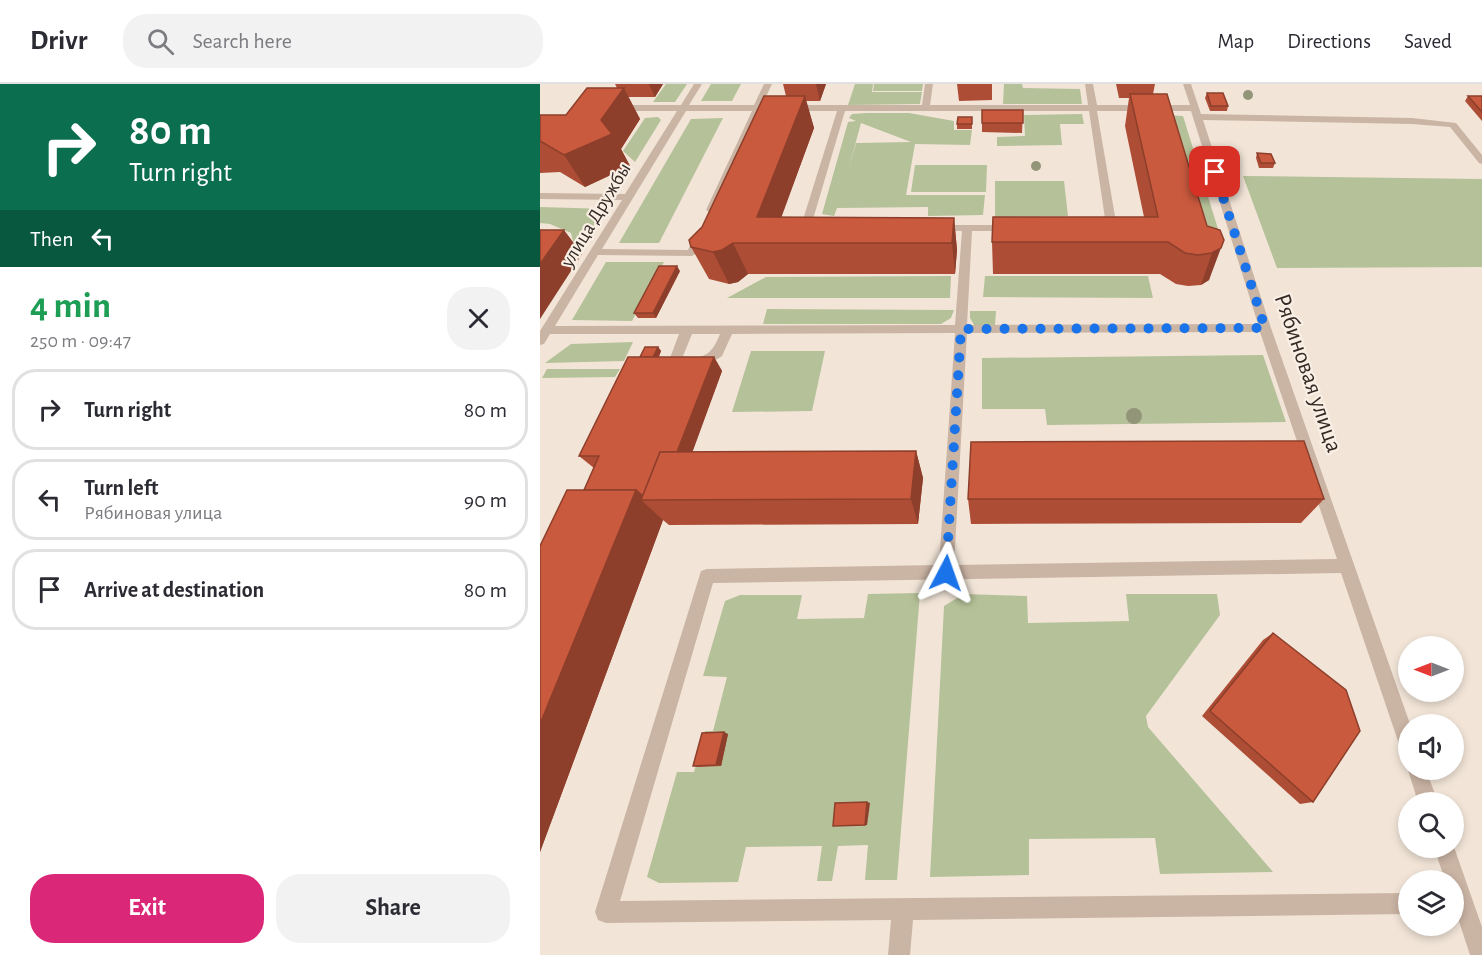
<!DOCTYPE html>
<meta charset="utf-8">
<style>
:root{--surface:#fff;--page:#f2f2f3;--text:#2b2b33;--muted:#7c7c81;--line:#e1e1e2;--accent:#db2777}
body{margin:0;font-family:"Alegreya Sans",sans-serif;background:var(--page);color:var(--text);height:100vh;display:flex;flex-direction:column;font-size:22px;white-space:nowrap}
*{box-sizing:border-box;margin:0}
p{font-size:20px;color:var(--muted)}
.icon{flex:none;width:33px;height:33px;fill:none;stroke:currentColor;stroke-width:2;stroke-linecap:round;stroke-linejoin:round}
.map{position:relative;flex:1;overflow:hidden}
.sheet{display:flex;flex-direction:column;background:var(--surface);width:540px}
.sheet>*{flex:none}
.guide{background:#0b6e4f;color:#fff;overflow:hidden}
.needle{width:39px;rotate:270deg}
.buttons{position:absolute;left:858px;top:552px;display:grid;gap:12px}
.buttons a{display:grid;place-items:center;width:66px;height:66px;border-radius:50%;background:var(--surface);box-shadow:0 3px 9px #0003;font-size:30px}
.pin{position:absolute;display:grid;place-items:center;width:51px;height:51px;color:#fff;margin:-26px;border-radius:12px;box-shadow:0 3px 9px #0006}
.me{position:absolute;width:66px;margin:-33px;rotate:4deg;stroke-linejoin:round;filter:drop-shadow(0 0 4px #0008)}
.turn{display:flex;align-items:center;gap:21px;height:126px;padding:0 30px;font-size:27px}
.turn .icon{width:78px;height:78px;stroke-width:2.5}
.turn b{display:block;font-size:42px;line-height:51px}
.then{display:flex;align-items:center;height:57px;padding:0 30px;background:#0003;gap:12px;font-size:22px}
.round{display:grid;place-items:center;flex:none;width:63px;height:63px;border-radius:24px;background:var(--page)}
.summary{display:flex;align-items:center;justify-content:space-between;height:102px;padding:0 30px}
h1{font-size:36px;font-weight:700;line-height:45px;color:#1e9e55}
.cta{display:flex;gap:12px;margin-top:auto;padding:12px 30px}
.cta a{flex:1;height:69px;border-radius:24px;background:var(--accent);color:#fff;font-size:24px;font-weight:700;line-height:69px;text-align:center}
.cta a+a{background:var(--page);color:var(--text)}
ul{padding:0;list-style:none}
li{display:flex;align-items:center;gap:18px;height:81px;margin:0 12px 9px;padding:0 18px;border:3px solid var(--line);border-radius:24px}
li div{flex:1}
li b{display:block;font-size:22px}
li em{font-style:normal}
header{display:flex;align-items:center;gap:36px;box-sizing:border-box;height:84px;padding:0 30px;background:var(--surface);border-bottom:2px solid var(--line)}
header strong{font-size:28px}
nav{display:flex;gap:33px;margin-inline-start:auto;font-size:21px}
.search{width:420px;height:54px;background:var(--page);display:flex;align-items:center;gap:15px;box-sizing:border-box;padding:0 21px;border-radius:24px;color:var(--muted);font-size:22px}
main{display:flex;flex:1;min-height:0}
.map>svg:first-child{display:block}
.green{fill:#b5c198;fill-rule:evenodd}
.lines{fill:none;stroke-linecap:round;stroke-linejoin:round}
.minor{fill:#cab4a4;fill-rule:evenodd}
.tree{fill:#939578}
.wall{fill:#ae4d35}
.shaded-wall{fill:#8d3f2b}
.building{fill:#ca5a3e;stroke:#8d3f2b;stroke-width:1.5}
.route{stroke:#1a73e8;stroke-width:10;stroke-dasharray:0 18}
.labels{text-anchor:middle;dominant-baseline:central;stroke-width:4.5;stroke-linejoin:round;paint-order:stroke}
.far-street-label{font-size:20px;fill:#352a26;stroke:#f9efe4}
.street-label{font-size:24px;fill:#352a26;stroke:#f9efe4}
</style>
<header>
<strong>Drivr</strong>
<div class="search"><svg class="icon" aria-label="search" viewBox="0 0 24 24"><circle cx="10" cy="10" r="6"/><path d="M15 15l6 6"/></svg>Search here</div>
<nav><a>Map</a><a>Directions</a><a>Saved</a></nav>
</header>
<main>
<section class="sheet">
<div class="guide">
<div class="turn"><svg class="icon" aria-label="right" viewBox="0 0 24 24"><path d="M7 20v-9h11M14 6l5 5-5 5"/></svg><div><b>80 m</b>Turn right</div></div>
<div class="then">Then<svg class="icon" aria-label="left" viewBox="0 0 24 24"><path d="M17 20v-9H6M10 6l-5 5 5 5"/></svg></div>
</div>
<div class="summary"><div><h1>4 min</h1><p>250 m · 09:47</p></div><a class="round"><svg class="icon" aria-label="close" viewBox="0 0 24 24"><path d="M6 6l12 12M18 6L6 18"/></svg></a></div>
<ul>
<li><svg class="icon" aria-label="right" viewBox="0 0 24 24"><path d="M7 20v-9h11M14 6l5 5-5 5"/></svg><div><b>Turn right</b></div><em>80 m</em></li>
<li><svg class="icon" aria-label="left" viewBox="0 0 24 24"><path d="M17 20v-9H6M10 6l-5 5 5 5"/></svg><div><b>Turn left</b><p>Рябиновая улица</p></div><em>90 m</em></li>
<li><svg class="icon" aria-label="arrive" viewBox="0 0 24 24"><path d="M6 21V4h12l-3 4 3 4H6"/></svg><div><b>Arrive at destination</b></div><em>80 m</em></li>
</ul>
<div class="cta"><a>Exit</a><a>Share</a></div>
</section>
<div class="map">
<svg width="942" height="871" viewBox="0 0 942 871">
<rect width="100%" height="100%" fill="#f2e5d8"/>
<g class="green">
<polygon points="126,0 147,0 135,18 113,18"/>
<polygon points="171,0 201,0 192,17 161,17"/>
<polygon points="315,0 333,0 332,8 382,8 380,20 308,21"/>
<polygon points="334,0 383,0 382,7 333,7"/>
<polygon points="464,0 482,0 483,4 540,5 542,20 463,20"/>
<path d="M327 29H369L414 37V46H432L430 61 375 60 366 111H445L443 131 388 132V123L297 124 294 132 282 130 308 38 316 37 309 34 312 30ZM321 39 371 58 316 59 308 87Z"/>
<polygon points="542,30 544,40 520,40 522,61 457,62 457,53 485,52 484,31"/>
<polygon points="624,31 643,32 683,161 661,164"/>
<polygon points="118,33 121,36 95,78 83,67 105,34"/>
<polygon points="183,34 119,159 79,159 151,35"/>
<polygon points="375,81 447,81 446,108 371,108"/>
<polygon points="703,92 942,95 942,183 737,184"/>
<polygon points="455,97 524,97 528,132 455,133"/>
<polygon points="0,123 68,125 45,160 34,161 31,149 10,140 0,139"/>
<polygon points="66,178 124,178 92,237 32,236"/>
<polygon points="411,192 410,214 187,214 226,193"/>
<polygon points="445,192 608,192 613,214 443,213"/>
<polygon points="227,225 414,226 411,234 401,240 223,240"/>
<polygon points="430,227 456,227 455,242 434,241 430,234"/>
<polygon points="93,258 84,277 5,279 31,260"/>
<polygon points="211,267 285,267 272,327 192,328"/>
<polygon points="723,271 746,338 507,341 505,325 442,325 442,274"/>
<polygon points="7,285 80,285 75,293 2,294"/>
<polygon points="380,509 357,796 325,796 328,761 298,762 292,797 277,797 282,762 206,763 198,798 119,799 107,793 137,688 154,688 165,647 173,647 187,593 163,592 185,517 200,511 262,511 257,535 324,534 328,510"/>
<polygon points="424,510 487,512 488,539 589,537 586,510 677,510 680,531 606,632 608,643 733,788 620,790 615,754 489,755 489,791 390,793 404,522"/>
</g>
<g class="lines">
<g class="minor">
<path d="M154 0H162L149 21H214L224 0H232L222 21H382L385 0H393L390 21H548L545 0H553L557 21H650L643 0H651L661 30 872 34 916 39 942 71V80L939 79 910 43 872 40 663 36 731 244 870 640H868V669L861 667 859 660 801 489 173 499 80 817 868 809V830L373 836 370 871H348L351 836 66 839 58 836 55 828 161 487 167 485 399 481 415 249 192 250 182 272C166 283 150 283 132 277L130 274 139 250H10L4 260 0 261V247L82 116 0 115V109L85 110 137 27H73L69 24 73 21H141ZM146 27H212L166 126 171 129 176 126 220 27H297L260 145 265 148 276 145 271 142 305 27H549L566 141 558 142V146C564 148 573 149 577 144L557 27H651L718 240 427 241 432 147H472L477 144 472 141H394L390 142V146L422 147 415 241 15 242 58 171 152 172 157 169 166 148 161 145 156 148 148 166 62 165ZM720 248 797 475 414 481 427 249ZM152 250H180C172 269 166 276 143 272Z"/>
<polygon points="868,684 868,686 886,686 898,718 878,718 868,686"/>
<polygon points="914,763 942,843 942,871 930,871 914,822 914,796 905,796 894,764"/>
</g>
</g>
<g class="tree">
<circle cx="708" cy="11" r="5"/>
<circle cx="496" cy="82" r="5"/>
<circle cx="594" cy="332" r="8"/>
</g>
<g class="wall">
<polygon points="75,0 123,0 115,13 88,13 100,35 81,65 90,82 45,103 20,88 0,89 0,31 26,31 77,4"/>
<polygon points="243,0 286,0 280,17 266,17 274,44 241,133 414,134 417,166 415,190 208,190 198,198 189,200 169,195 151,163 162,143 246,12"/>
<polygon points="417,0 452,0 452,16 419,17"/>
<polygon points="576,0 615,0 613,10 667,142 680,146 669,196 661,201 648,202 636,200 620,190 453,190 452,158 604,133 585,42 589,14 579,14"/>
<polygon points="667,9 688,22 687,27 670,27 665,14"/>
<polygon points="928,12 942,12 942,37 925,17"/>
<polygon points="483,26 482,49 442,48 442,39"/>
<polygon points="432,37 432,45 417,45 417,40"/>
<polygon points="717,69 735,79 733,84 719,84 716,74"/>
<polygon points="140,187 116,234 98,234 94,229"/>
<polygon points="118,263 121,267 119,273 174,273 182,287 152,368 376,367 383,394 378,440 129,441 123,436 0,768 0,462 44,406 54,384 39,372 100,273"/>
<polygon points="428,415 784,415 761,439 431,440"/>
<polygon points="733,549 773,718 760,720 662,632 723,556"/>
<polygon points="188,650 181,682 158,683 153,682"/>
</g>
<g class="shaded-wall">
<polygon points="109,0 123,0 115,13"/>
<polygon points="276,0 286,0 280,17"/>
<polygon points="84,4 100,35 81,65 90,82 45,103 24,71 61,36"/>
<polygon points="265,12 274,44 232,159 217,133"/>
<polygon points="414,134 417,166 415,190 412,159"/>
<polygon points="24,146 42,170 0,235 0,180"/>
<polygon points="684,156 669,196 661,201 672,169"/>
<polygon points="193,159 208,190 198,198 189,200 173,168"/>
<polygon points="137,182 140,187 116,234 113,229"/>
<polygon points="118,263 121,267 115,280 112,275"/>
<polygon points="174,273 182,287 135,416 120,414"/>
<polygon points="376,367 383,394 378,440 371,415"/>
<polygon points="96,406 108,416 101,416 123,436 0,768 0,640"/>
<polygon points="184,648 188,650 181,682 176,681"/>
<polygon points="327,718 330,719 327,741 325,741"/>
</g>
<g class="building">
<polygon points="47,4 84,4 61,36 72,50 24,71 0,57 0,31 26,31"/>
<polygon points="667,9 683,9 688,22 671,22"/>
<polygon points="590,10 627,10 667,142 680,146 684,156 681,164 672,169 658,171 645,169 628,158 452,158 453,133 618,133"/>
<polygon points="224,12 265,12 217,133 414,134 412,159 193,159 182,166 173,168 151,163 149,156 162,143"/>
<polygon points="928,12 942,12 942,28"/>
<rect x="442" y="26" width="41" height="13"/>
<polygon points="418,33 432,33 432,40 417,40"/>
<polygon points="717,69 731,70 735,79 721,79"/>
<polygon points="0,146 24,146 0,180"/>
<polygon points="119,182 137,182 113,229 94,229"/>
<polygon points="105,263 118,263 113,273 100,273"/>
<polygon points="88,273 174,273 137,368 120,368 103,412 96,406 44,406 59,372 39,372"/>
<polygon points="764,357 784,415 428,415 431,358"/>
<polygon points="376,367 371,415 101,416 120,368"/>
<polygon points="27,406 96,406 0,640 0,462"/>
<polygon points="733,549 806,606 820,647 773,718 670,627"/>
<polygon points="184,648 176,681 153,682 162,649"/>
<polygon points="327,718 325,741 293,742 295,719"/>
</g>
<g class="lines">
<polyline class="route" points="406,489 421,245 725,244 675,88"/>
</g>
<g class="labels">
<g class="far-street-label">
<text transform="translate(56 131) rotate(-59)">улица Дружбы</text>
</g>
<g class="street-label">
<text transform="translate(768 289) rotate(71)">Рябиновая улица</text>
</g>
</g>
</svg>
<div class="buttons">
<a><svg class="needle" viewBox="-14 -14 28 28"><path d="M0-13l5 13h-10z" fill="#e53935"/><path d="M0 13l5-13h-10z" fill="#7c7c81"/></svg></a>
<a><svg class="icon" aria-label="sound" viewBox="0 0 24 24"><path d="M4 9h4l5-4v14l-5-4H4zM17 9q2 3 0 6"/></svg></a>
<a><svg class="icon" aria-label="search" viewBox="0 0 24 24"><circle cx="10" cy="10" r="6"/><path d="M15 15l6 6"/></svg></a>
<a><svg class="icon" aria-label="layers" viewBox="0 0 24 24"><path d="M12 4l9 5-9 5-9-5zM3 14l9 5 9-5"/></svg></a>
</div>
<div class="pin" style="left:675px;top:88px;background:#d93025"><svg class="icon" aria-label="arrive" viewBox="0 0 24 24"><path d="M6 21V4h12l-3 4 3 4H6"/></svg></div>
<svg class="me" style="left:406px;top:489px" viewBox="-20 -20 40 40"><path d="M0-17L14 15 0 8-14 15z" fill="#1a73e8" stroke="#fff" stroke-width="4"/></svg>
</div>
</main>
